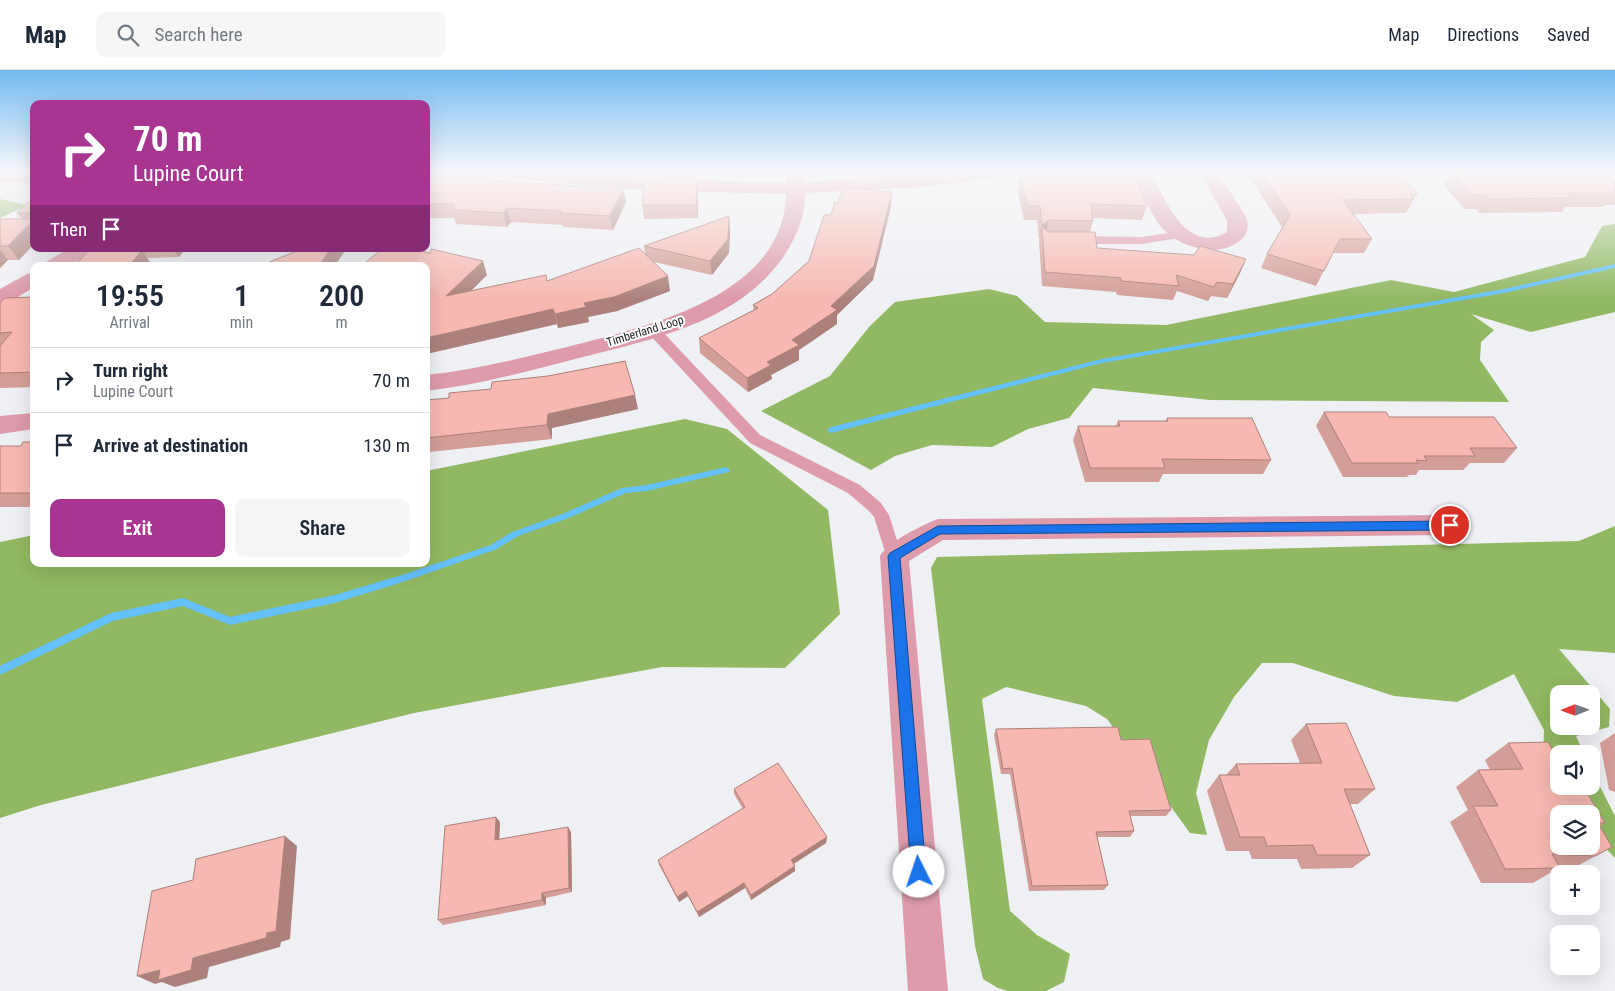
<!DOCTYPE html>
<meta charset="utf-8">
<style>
:root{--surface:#fff;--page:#f6f6f7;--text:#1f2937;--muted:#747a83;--line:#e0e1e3;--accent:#a83691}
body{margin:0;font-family:"Roboto Condensed",sans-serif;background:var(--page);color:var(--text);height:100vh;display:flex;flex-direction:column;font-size:19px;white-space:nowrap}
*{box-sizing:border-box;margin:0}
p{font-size:16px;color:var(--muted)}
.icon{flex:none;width:28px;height:28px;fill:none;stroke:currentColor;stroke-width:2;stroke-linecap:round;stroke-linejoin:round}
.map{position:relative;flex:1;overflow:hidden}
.side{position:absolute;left:30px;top:192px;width:400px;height:305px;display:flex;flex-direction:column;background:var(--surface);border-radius:10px;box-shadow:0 5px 20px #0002}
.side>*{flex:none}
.hud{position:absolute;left:30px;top:30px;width:400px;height:152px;border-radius:10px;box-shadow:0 5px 20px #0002;background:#a83691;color:#fff;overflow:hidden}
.needle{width:32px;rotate:269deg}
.buttons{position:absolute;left:1550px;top:615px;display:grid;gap:10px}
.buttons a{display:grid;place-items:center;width:50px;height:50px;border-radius:10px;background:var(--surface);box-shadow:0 5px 20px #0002;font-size:25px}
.pin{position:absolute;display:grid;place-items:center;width:42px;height:42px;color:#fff;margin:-21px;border:2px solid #fff;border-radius:50%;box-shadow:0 1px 5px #0007}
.me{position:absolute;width:55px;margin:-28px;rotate:356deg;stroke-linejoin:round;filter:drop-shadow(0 0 4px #0008)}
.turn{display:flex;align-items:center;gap:18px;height:105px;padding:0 20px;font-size:22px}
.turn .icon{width:65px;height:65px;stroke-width:2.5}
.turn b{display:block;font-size:35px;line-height:42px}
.then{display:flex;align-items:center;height:48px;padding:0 20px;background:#0003;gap:10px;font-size:19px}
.eta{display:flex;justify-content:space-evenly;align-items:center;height:85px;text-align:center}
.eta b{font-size:30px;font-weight:600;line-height:35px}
.cta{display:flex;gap:10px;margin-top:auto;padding:10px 20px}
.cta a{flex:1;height:58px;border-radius:10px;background:var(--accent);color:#fff;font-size:20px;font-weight:600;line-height:58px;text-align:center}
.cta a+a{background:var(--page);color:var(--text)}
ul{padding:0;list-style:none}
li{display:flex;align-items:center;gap:15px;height:65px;padding:0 20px;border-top:1px solid var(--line)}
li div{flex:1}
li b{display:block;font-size:19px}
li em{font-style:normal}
header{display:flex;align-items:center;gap:30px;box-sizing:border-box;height:70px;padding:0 25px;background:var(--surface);border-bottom:1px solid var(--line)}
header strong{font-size:24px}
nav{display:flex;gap:28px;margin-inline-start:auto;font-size:18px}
.search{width:350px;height:45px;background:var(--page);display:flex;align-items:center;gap:12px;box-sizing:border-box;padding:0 18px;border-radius:10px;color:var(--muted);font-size:19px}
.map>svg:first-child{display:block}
.forest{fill:#91b862;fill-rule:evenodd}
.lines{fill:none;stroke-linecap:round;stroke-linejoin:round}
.stream{fill:#65c1fc;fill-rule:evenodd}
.service{fill:#dd9bab;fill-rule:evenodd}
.minor{fill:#dd9bab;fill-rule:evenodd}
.wall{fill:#d49e98}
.shaded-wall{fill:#ac817c}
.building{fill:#f6b8b1;stroke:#ac817c;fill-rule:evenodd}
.route{fill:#1a73e8;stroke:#114b97}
.labels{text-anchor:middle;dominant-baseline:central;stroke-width:4;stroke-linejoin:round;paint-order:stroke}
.far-street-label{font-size:12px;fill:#1a1b1c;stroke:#fdfdff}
</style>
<header>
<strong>Map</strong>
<div class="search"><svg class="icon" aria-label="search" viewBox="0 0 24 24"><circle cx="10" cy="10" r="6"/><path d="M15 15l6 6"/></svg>Search here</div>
<nav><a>Map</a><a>Directions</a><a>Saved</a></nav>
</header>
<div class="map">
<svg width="1615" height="921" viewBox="0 0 1615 921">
<rect width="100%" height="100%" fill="#eff0f4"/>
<g class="forest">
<polygon points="0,129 28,135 0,148"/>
<polygon points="1615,154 1615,242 1531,262 1471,244 1494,260 1481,272 1480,290 1509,332 1210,330 1093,318 1069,348 1028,359 992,377 932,375 895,386 871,400 761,341 830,306 869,257 895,232 989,219 1017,226 1045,252 1166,255 1391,210 1454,222 1585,187 1602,156"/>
<polygon points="685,349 727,359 828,440 840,544 785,598 662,597 414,643 41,735 0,748 0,472 34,465 34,494 426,494 426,401"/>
<path d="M1615 456V583L1559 579 1610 639 1609 657 1576 666 1584 684H1559L1543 688 1544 660 1514 604 1457 632 1394 626 1293 593H1262L1234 627 1209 670 1196 723 1207 765 1190 763 1107 649 1086 636 1006 617 982 629 1010 841 1037 865 1070 884 1064 912 1046 921H1008L998 918 983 909 975 876 931 498 937 487 1579 471ZM1559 624H1591V656H1559Z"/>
<polygon points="1591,699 1615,746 1615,788 1591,763 1591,744 1561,716 1591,716"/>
</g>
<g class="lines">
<g class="stream">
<polygon points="1615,194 1615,198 1504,223 1102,293 831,363 827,360 831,357 1102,289 1504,219"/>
<polygon points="726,397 730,400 729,402 647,421 626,423 566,449 518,466 497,479 406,511 335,533 230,555 183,536 113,551 0,605 0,596 111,543 183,528 230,547 335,525 405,504 491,475 512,462 560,445 622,418 647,415"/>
</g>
<g class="service">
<polygon points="1181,161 1185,163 1187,165 1185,167 1142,174 1074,174 1068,170 1074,166 1142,167"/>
<polygon points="654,257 659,258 760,365 860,415 881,433 889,445 902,486 900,491 894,493 888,491 874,447 869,441 848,423 750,373 649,264 647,261"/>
</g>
<g class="minor">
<path d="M426 101H550L643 108 775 113H786L787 101H805V112C876 108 946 101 1017 101L1014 105 1008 106 921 117 805 123C805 147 797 166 784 186 737 254 649 270 575 289 525 302 477 315 426 321V305C474 300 521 288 567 277 646 257 784 227 786 124L643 120 501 108H426Z"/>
<path d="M1132 101H1150C1165 129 1186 186 1227 162V150L1198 101H1216C1223 112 1244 141 1247 150 1253 173 1221 183 1204 179 1188 177 1174 170 1163 159 1152 148 1140 117 1132 101Z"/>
<rect x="0" y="102" width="34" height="10"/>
<path d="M68 179H92C81 196 61 196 43 196L46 192Z"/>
<polygon points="34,202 34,217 8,233 0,234 0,219 27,204"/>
<polygon points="34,343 34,359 0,364 0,346"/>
<path d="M1450 445 1460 448 1464 455 1460 462 1450 465 943 470 909 491 948 921H908L880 486C888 472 922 455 938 449Z"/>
</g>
</g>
<g class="wall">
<polygon points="426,101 456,101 458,108 626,132 613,160 563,157 563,155 511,152 507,157 456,154 454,148 426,148"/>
<polygon points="647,101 699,101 698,108 648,106"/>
<polygon points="1245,101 1397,101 1417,124 1406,143 1353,144 1372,169 1364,183 1333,183 1316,216 1261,198 1267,184 1282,157"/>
<polygon points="1452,102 1615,112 1615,135 1605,135 1603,137 1565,137 1562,142 1480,143 1476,139 1465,139 1444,116"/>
<polygon points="1020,105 1147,136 1142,150 1093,148 1093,151 1090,162 1097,178 1246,189 1240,203 1227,228 1211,226 1208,231 1177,221 1173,230 1117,225 1116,222 1042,216 1039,171 1040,168 1039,169 1037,150 1024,150 1017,119"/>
<polygon points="698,123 698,148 644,149 642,135"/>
<polygon points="34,127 34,174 19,190 8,190 0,198 0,149 22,149 17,143"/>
<polygon points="891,136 873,210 837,245 837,254 799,280 799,290 771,305 772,309 748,322 700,283 699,268 754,241 753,235 772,224 809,191"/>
<polygon points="730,160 729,183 712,205 654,192 670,221 617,241 588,247 589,252 558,258 557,254 426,284 426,196 430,183 487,205 471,221 547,211 645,183 644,176"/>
<polygon points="123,179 185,179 179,187 147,188 151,194 149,196 75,196 124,180"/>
<polygon points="34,227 34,317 0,318 0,233"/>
<polygon points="426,330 638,339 552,358 552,369 429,382 428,388 426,388"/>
<polygon points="1324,342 1389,347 1517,378 1504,393 1470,393 1463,400 1419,400 1416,405 1409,405 1407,407 1343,407 1316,356"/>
<polygon points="1167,348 1271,390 1263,404 1163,404 1159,412 1085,412 1073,370 1078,356 1116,356 1118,351 1166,351"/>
<polygon points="34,372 34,437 0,437 0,376 21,376"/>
<polygon points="1306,654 1375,719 1358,734 1350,734 1370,785 1352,798 1301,799 1297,789 1252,789 1249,781 1226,781 1207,721 1219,705 1226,705 1236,694 1300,693 1291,670"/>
<polygon points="996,659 1121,670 1171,740 1166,746 1130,746 1134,761 1130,767 1097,767 1108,815 1104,820 1029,821 1010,704 1001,704 994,665"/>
<polygon points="1615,663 1615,722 1609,720 1600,673"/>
<polygon points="1508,673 1552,679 1605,753 1600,756 1612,777 1568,801 1555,800 1533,813 1481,813 1450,752 1468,740 1456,717 1478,700 1490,700 1485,690"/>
<polygon points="734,719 827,767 826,773 794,794 795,796 795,801 751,830 745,818 699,847 688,826 679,832 659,795 658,790 743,739 734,724"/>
<polygon points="500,752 499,769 571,762 572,822 546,828 546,835 443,855 438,850"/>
</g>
<g class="shaded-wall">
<polygon points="454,101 456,101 459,110 454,108"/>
<polygon points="697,110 698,123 698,148 696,135"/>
<polygon points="623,119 626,132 613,160 610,146"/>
<polygon points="892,122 891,136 873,210 837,245 837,254 799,280 799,290 771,305 772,309 748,322 747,308 767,292 792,270"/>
<polygon points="507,138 511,152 507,157 503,143"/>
<polygon points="729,146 730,160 729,183 712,205 710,191"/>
<polygon points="34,150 34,174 19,190 8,176"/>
<polygon points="1049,150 1046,164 1042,157 1040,168 1039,169 1042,155"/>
<polygon points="173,179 185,179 179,187"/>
<polygon points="330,179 346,179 335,196 319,196"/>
<polygon points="0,180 8,190 0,198"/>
<polygon points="142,180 151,194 149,196 129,196"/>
<polygon points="1246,189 1240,203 1227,228 1233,214"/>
<polygon points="483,191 487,205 451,240 446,226"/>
<polygon points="668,206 670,221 617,241 588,247 589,252 558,258 555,244 584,233"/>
<polygon points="553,239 557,254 426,284 426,268"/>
<polygon points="635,325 638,339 552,358 552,369 547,355 548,344"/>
<polygon points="426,376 429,382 428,388 426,385"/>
<polygon points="496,747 500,752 499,775 495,770"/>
<polygon points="568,757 571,762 572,822 569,818"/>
<polygon points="285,766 297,776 290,869 281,872 280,877 209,897 207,908 175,917 162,912 155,914 137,906 160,900 267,863"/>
<polygon points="827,767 826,773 791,795 791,790"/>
<polygon points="795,796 795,801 751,830 751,825"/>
<polygon points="744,813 745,818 699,847 697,842"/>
<polygon points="686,821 688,826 679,832 677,827"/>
<polygon points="542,823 546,828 546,835 542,830"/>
</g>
<g class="building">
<polygon points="426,101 454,101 454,108 623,119 610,146 560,143 561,141 507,138 503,143 452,140 455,134 426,134"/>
<polygon points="1260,101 1397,101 1417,124 1410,124 1414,129 1343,130 1372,169 1340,169 1324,201 1267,184 1290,145"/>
<polygon points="1481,101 1602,101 1615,112 1615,121 1612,121 1614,123 1567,123 1572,128 1488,129 1485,125 1473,125 1452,102"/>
<polygon points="1020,105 1136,108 1147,136 1091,134 1093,151 1049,150 1042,155 1040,136 1027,136"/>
<polygon points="644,108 697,110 696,135 642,135"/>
<polygon points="844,117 892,122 874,196 831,236 837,240 792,270 799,275 767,292 771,295 747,308 699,268 758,238 753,235 772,224 809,191 824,145 831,145 835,132 838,133"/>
<polygon points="34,127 34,143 17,143"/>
<polygon points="729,146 728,169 710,191 644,176"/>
<polygon points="0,149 34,149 8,176 0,176"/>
<polygon points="1042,157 1049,162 1095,162 1097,178 1194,185 1200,176 1246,189 1233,214 1217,212 1214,217 1176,205 1179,216 1121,211 1121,208 1045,202"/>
<polygon points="639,178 668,206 614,227 584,233 586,237 555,244 553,239 426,268 426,196 361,196 382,179 413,179 430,183 431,179 483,191 446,226 546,205 547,211"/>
<polygon points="302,179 330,179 319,196 259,196"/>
<polygon points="142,180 129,196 75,196 88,181"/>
<polygon points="34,227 34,302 0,303 0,276 12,262 0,263 0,233 5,228"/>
<polygon points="625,291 635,325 548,344 547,355 426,368 426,330 449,328 449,323 491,319 492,312 548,306"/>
<polygon points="1324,342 1386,342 1389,347 1494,347 1517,378 1470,378 1475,386 1424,386 1427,391 1416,390 1418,393 1352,393"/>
<polygon points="1167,348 1252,348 1271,390 1162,389 1165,398 1090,398 1078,356 1120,356 1118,351 1168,351"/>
<polygon points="23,372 34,372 34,423 0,423 0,376 21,376"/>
<polygon points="1346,653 1375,719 1344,719 1370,785 1317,785 1313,775 1267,776 1264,767 1240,767 1219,705 1240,705 1236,694 1322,693 1306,654"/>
<polygon points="1118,657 1121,670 1150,669 1171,740 1129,741 1134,761 1096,762 1108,815 1032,816 1012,698 1003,699 996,659"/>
<path d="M1548 672 1552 679 1562 684H1559V716H1583L1605 753H1598L1612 777 1595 786 1552 784 1560 798 1505 799 1473 736H1498L1478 700 1523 699 1508 673ZM1559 744H1591V776H1559Z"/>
<polygon points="778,693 827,767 791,790 795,796 751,825 744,813 697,842 686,821 677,827 658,790 745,737 734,719"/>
<polygon points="496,747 495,770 568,757 569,818 542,823 542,830 438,850 445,756"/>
<polygon points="285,766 276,861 267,863 266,868 193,888 191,900 158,910 160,900 137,906 152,821 193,810 196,789"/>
</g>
<linearGradient id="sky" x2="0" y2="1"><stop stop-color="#73b9f0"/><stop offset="0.44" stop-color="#f8f8fa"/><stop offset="1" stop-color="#f8f8fa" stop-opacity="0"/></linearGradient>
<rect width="1615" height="230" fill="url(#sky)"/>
<polygon class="route" points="1450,451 1456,455 1450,460 940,464 900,488 926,802 924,808 919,810 913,808 911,802 888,486 890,483 938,456"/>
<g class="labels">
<g class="far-street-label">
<text transform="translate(645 261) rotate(-17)">Timberland Loop</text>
</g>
</g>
</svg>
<div class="buttons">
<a><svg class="needle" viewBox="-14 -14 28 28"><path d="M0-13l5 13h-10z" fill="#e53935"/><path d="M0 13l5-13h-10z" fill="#747a83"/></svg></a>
<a><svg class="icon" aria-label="sound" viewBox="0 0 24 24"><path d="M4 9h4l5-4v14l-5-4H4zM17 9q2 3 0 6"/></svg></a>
<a><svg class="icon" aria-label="layers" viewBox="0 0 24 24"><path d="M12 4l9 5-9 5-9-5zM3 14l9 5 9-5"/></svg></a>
<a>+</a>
<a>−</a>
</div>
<div class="pin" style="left:1450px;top:455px;background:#d93025"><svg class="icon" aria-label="arrive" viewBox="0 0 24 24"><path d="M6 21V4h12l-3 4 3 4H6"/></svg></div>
<svg class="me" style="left:919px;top:802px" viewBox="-20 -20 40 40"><circle r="19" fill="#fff"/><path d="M0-13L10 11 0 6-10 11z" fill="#1a73e8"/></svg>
<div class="hud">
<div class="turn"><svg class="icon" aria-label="right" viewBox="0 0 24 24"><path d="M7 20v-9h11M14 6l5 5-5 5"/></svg><div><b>70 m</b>Lupine Court</div></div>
<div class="then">Then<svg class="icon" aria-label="arrive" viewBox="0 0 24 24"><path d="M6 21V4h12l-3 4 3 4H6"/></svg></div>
</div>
<section class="side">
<div class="eta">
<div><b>19:55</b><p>Arrival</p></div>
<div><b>1</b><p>min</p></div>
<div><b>200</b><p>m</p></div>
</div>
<ul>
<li><svg class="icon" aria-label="right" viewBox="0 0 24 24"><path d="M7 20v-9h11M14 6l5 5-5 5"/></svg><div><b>Turn right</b><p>Lupine Court</p></div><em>70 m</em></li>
<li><svg class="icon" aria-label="arrive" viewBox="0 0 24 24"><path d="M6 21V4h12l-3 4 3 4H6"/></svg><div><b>Arrive at destination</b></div><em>130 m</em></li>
</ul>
<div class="cta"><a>Exit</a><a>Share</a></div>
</section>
</div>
